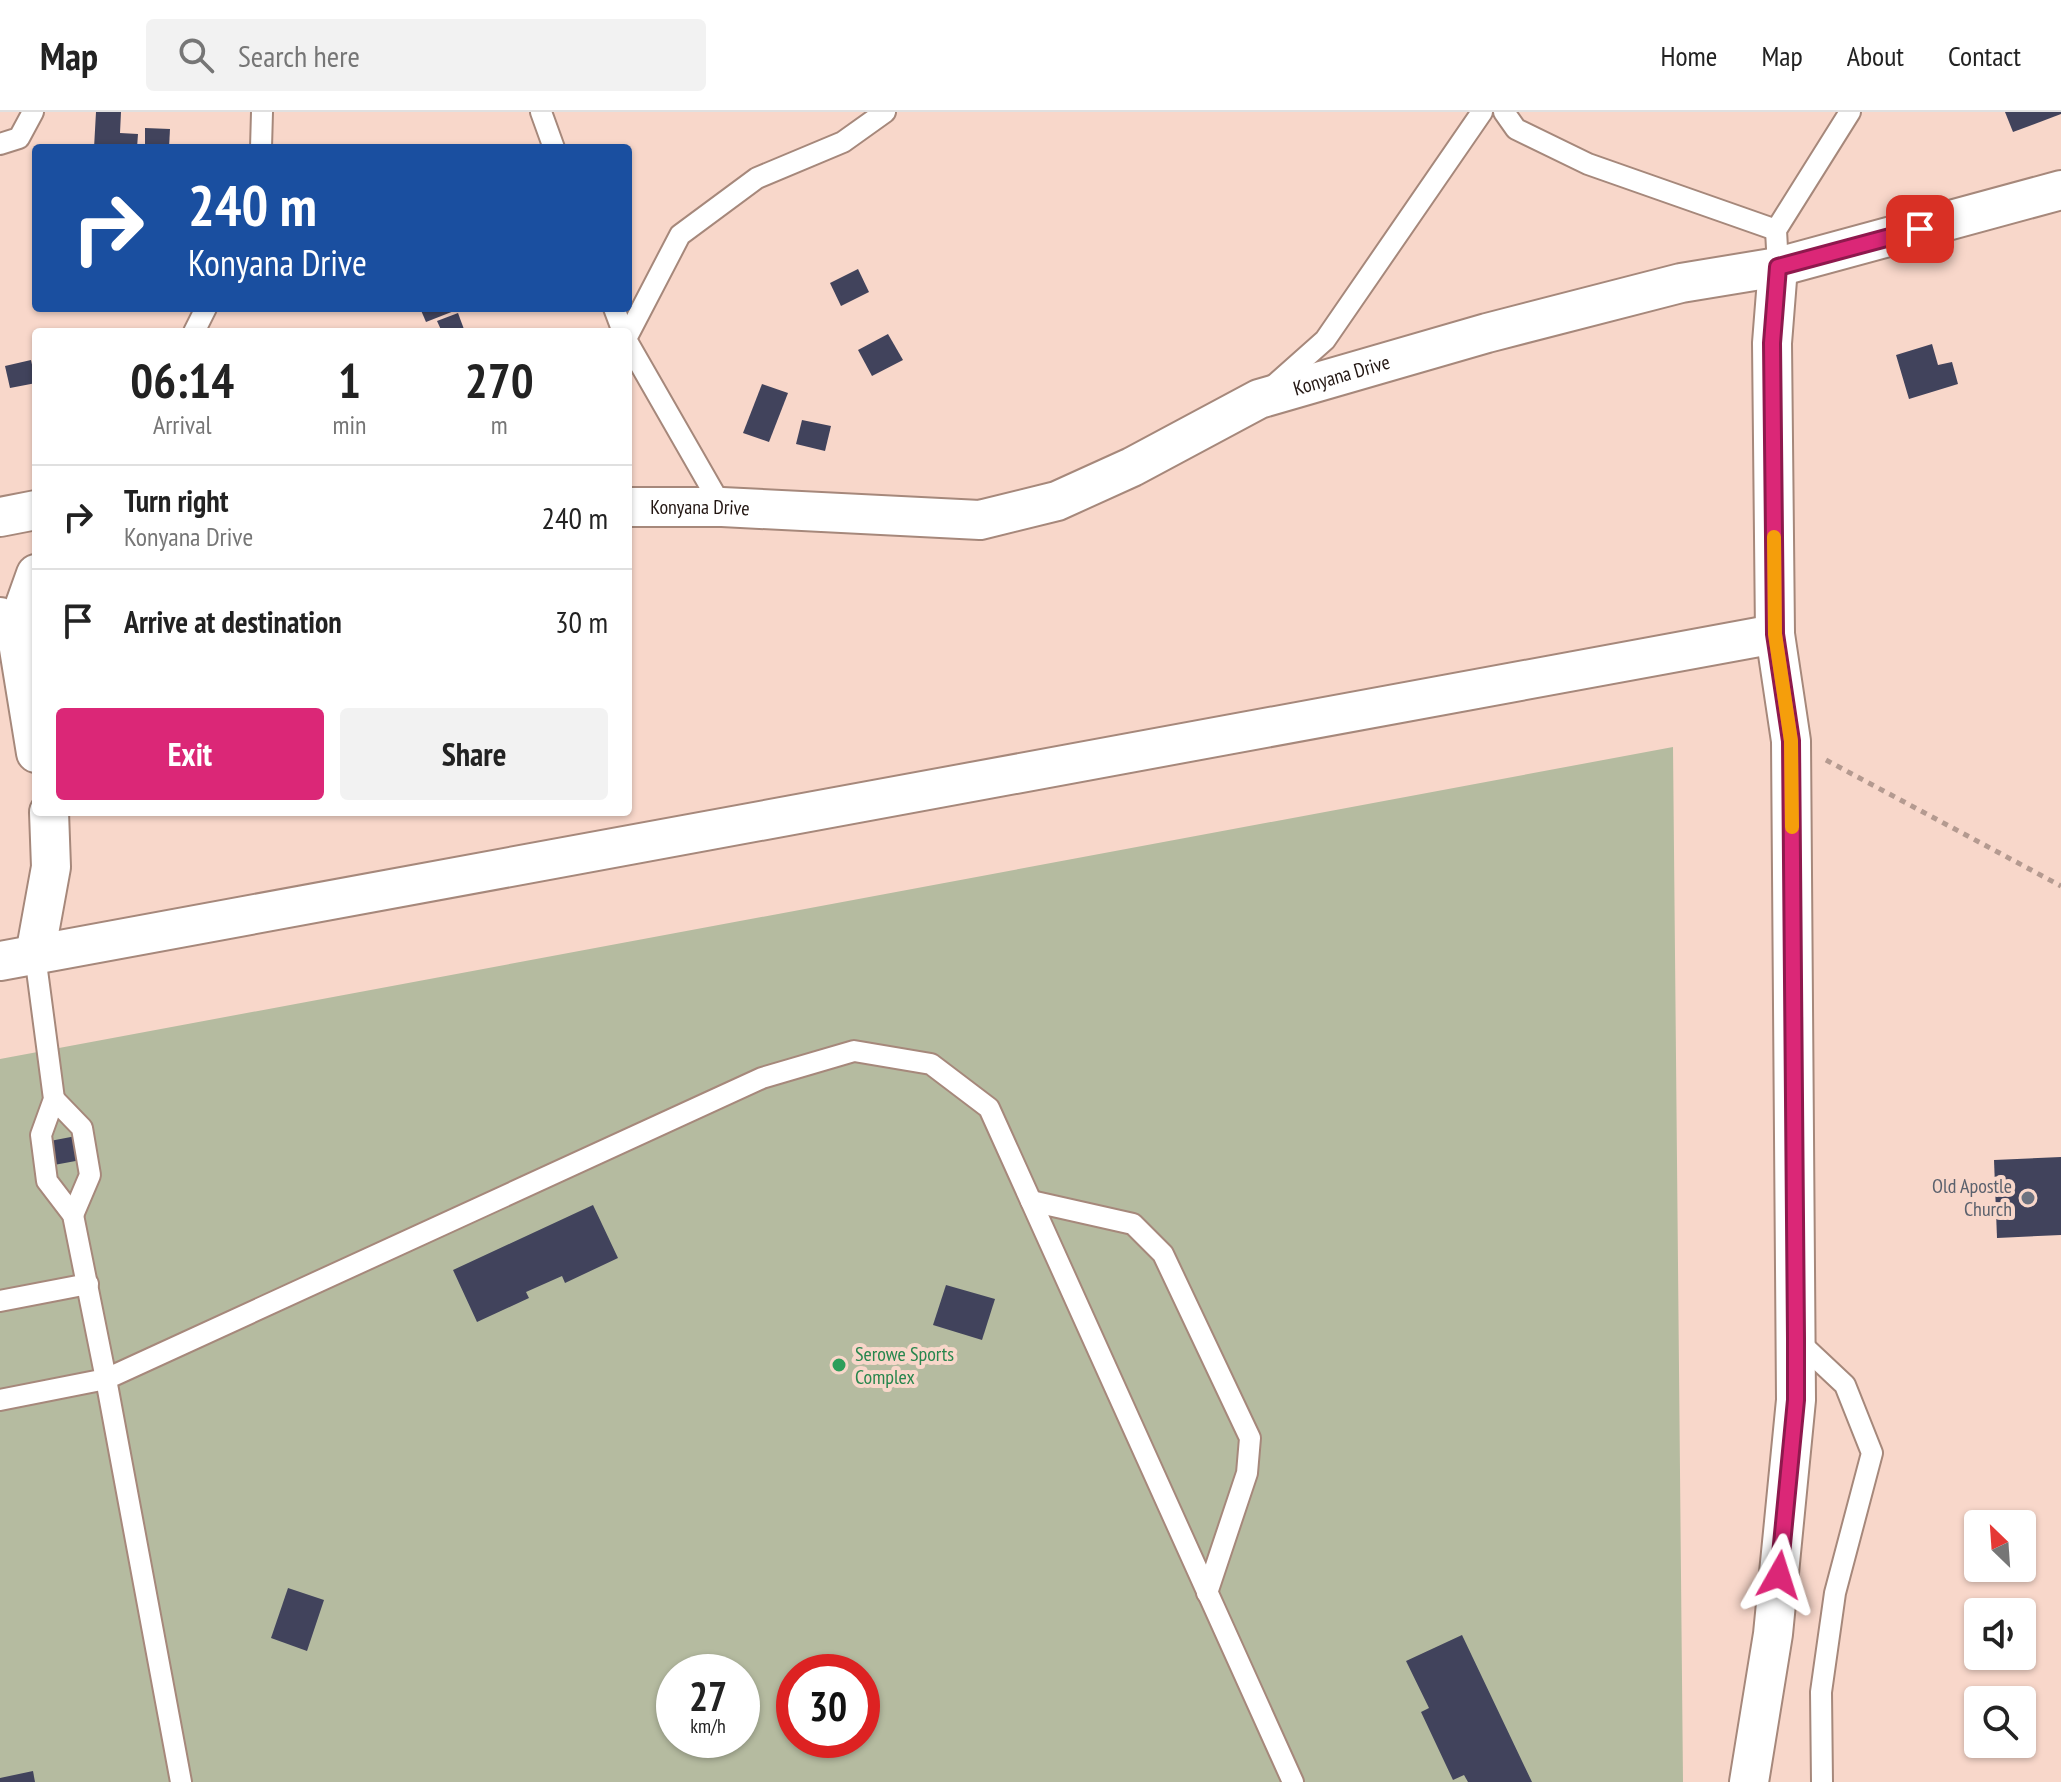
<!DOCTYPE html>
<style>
:root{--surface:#fff;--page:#f2f2f2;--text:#222;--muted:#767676;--line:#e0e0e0;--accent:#db2777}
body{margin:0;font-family:"PT Sans Narrow",sans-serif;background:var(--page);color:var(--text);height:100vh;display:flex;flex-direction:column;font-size:30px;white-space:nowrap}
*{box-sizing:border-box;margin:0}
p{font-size:26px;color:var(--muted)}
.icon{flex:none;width:44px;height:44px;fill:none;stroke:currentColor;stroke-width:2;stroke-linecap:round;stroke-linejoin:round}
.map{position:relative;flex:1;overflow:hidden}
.sheet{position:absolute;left:32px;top:216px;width:600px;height:488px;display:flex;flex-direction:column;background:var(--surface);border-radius:8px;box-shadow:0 2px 6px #0004}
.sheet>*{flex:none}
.top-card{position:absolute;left:32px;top:32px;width:600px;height:168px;border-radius:8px;box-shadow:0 2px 6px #0004;background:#1a4fa0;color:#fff;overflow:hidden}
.needle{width:52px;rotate:335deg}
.buttons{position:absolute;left:1964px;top:1398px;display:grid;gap:16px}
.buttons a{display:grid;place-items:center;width:72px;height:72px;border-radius:8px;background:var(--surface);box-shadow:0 2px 6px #0004;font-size:40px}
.speed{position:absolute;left:656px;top:1542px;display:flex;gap:16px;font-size:40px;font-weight:700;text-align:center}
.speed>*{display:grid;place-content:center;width:104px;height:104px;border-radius:50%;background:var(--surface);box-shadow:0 2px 6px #0004;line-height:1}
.speed small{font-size:20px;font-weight:400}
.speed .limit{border:12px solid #d22;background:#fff;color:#111}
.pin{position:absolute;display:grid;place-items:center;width:68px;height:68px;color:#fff;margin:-34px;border-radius:16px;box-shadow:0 4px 12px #0006}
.me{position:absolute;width:88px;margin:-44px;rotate:6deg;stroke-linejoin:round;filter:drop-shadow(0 0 6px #0008)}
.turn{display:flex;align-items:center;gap:28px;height:168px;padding:0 24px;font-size:36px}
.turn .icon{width:104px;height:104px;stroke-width:2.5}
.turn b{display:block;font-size:56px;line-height:68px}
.eta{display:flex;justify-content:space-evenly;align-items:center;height:136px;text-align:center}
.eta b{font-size:48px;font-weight:700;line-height:56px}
.cta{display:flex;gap:16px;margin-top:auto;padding:16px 24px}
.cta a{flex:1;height:92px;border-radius:8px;background:var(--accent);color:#fff;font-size:32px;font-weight:700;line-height:92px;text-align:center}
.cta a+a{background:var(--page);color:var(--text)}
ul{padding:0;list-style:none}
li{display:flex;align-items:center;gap:24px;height:104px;padding:0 24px;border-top:2px solid var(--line)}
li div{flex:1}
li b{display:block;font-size:30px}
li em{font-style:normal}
header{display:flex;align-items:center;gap:48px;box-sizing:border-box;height:112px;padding:0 40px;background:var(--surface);border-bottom:2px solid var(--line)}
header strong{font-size:38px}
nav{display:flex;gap:44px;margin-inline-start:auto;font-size:28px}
.search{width:560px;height:72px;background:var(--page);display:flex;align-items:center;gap:20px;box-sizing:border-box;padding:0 28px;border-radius:8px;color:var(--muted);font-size:30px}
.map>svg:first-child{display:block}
.green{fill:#b5bba0;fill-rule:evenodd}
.building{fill:#41435c}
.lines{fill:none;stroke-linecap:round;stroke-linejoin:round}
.service-casing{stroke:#a6887b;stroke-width:24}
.minor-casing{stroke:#a6887b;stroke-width:42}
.path{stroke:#b49a90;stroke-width:5;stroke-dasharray:6 6;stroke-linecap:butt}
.service{stroke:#fff;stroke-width:20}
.minor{stroke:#fff;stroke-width:38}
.route-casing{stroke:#8e194d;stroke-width:20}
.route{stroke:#db2777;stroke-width:14}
.slow{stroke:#f59e0b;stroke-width:14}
.worship-dot{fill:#6b7280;stroke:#f8d7ca;stroke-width:3}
.leisure-dot{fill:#2e9e5b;stroke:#f8d7ca;stroke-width:3}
.labels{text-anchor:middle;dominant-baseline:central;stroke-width:8;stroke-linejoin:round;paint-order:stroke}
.street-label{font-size:20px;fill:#221612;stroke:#f8d7ca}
.worship-label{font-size:20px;fill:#5b616d;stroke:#f8d7ca;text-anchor:end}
.leisure-label{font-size:20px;fill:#27864d;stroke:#f8d7ca;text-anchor:start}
</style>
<header>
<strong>Map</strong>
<div class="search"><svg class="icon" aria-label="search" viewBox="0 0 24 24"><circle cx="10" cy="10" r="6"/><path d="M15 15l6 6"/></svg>Search here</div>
<nav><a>Home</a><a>Map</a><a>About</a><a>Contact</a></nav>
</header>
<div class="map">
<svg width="2061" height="1670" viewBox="0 0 2061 1670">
<rect width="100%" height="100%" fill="#f8d7ca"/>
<path class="green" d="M1673 635 1683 1670H0V947ZM674 1560H742V1628H674ZM794 1560H862V1628H794Z"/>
<g class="building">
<polygon points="96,0 121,0 120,21 138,22 137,36 94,36"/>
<polygon points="2005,0 2061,0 2061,2 2013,20"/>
<polygon points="145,16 170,17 169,36 145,36"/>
<polygon points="858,157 869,180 841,194 830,171"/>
<polygon points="420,196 453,196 454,199 426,210"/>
<polygon points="458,201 465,220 442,220 437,209"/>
<polygon points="888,222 903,248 872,264 858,238"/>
<polygon points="1932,232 1938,253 1952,250 1958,272 1909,287 1896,243"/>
<polygon points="31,248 36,271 10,276 5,254"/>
<polygon points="762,272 788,281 769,330 743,321"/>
<polygon points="802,308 831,314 825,339 796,332"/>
<polygon points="76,1024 81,1048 54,1053 50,1029"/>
<polygon points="2061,1045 2061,1123 1997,1126 1994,1048"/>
<polygon points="593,1093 618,1146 565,1171 562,1164 526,1180 529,1186 477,1210 453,1158"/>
<polygon points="946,1173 995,1187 982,1228 933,1213"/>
<polygon points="288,1476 324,1488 307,1539 271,1526"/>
<polygon points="1462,1523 1532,1670 1468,1670 1464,1663 1453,1668 1421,1600 1429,1596 1406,1549"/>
<polygon points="33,1659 35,1670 0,1670 0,1666"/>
</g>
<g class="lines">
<defs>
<g id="service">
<polyline points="541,0 554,36"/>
<polyline points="1504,0 1516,17 1588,52 1776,118"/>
<polyline points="0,32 19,26 33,0"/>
<polyline points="261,36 262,0"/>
<polyline points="1778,155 1776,118 1850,0"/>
<polyline points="614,196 623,220"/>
<polyline points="194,220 206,196"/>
<polyline points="628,223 680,123 757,66 843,30 885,0"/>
<polyline points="628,231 722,395"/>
<polyline points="1271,276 1325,228 1482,0"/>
<polyline points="54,987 82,1016 90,1063 73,1103"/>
<polyline points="1031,1089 1133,1112 1163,1142 1250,1326 1247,1361 1207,1481"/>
<polyline points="0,1189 88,1172"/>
<polyline points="1796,1227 1845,1273 1872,1341 1835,1481 1821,1580 1822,1670"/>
<polyline points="0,1288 106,1267 73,1103 47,1069 41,1023 54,987 35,843"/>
<polyline points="181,1670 106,1267 762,966 854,939 931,952 989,996 1293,1670"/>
</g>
<g id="minor">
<path id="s1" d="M628 395H722L980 408 1057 389 1132 355 1259 287 1487 221 1681 171 1778 155 2061 78"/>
<polyline points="0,405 36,398"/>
<polyline points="0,505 16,518 36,641"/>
<polyline points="16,518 36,462"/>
<polyline points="35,843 51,755 49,700"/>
<polyline points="0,849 1775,522"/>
<polyline points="1749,1670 1773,1522 1796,1288 1791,629 1775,522 1772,231 1778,155"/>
</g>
</defs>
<use href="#service" class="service-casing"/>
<use href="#minor" class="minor-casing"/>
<polyline class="path" points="1826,648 2061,774"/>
<use href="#service" class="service"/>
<use href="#minor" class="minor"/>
</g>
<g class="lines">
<defs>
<polyline id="route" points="1779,1463 1796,1288 1796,1227 1791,629 1775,522 1772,231 1778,155 1920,117"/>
</defs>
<use href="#route" class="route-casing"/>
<use href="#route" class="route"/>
<polyline class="slow" points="1774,425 1775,522 1791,629 1792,715"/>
</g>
<circle class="worship-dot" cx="2028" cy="1086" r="8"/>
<circle class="leisure-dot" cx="839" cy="1253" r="8"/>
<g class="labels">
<g class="street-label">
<text stroke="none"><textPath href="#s1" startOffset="744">Konyana Drive</textPath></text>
<text stroke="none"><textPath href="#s1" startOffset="72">Konyana Drive</textPath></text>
</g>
<g class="worship-label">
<text x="2012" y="1074">Old Apostle<tspan x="2012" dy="23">Church</tspan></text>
</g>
<g class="leisure-label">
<text x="855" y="1242">Serowe Sports<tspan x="855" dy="23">Complex</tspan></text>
</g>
</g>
</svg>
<div class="buttons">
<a><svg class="needle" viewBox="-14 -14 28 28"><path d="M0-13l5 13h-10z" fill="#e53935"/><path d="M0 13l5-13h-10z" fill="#767676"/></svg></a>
<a><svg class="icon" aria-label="sound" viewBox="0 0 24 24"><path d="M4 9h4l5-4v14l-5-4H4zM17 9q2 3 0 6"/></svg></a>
<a><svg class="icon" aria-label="search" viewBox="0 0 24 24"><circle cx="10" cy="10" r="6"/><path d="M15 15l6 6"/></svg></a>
</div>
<div class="speed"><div>27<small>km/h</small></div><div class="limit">30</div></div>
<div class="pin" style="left:1920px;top:117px;background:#d93025"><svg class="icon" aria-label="arrive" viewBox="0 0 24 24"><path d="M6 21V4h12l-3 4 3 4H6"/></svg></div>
<svg class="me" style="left:1779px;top:1463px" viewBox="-20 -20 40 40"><path d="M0-17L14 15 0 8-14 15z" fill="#db2777" stroke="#fff" stroke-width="4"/></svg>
<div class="top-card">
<div class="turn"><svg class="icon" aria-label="right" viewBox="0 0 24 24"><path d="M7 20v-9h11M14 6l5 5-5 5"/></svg><div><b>240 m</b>Konyana Drive</div></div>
</div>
<section class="sheet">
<div class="eta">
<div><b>06:14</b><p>Arrival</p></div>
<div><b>1</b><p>min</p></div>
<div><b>270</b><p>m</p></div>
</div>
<ul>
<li><svg class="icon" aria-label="right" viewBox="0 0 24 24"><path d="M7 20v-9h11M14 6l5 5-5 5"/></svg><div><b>Turn right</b><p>Konyana Drive</p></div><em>240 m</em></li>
<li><svg class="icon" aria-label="arrive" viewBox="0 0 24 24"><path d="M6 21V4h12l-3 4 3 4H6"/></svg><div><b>Arrive at destination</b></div><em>30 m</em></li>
</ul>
<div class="cta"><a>Exit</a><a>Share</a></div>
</section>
</div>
